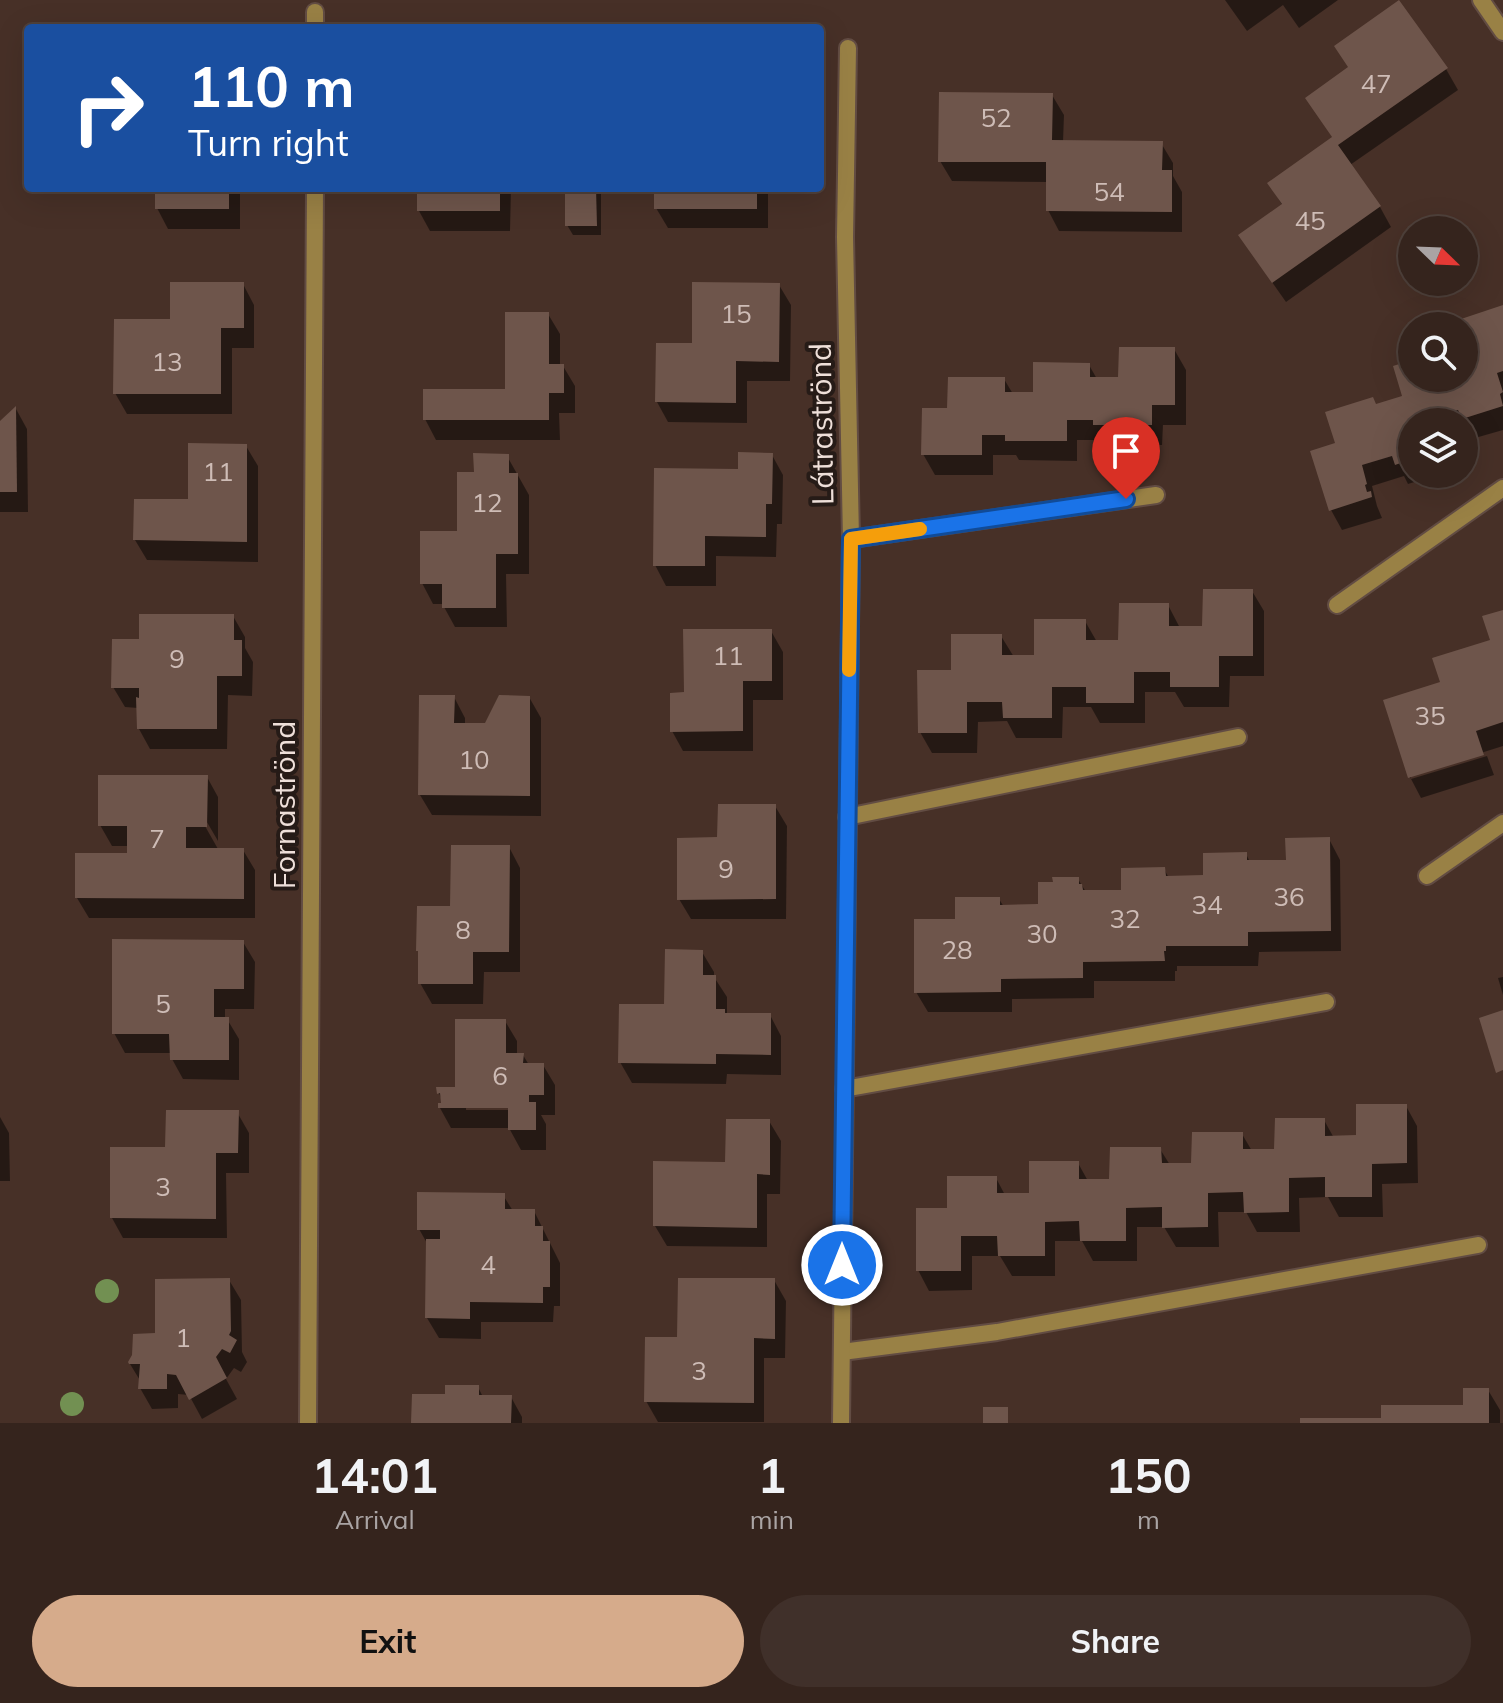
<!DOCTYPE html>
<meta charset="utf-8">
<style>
:root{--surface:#35241d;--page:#40302a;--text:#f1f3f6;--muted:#aaa4a4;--line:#4f413b;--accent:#d6ab8b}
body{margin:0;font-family:Mulish,sans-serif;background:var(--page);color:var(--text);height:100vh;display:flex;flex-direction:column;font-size:30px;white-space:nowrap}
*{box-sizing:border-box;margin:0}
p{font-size:26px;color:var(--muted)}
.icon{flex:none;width:44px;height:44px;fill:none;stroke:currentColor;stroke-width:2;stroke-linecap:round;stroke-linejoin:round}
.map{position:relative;height:1423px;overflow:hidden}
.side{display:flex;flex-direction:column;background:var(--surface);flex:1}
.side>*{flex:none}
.hud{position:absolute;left:24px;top:24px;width:800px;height:168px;border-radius:8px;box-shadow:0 8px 32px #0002,0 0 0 2px var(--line);background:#1a4fa0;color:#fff;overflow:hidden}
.needle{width:52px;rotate:113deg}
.buttons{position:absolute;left:1398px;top:216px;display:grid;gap:16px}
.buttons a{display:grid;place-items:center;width:80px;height:80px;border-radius:50%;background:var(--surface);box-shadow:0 8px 32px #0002,0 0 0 2px var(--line);font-size:40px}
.pin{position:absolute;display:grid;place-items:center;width:68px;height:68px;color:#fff;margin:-82px -34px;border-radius:50% 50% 50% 0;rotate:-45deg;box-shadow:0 0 8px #0007}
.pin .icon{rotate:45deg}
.me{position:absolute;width:88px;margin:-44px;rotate:0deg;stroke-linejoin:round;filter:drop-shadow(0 0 6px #0008)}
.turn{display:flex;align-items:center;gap:28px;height:168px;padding:0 32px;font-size:36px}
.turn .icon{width:104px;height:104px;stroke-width:2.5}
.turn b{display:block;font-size:56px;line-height:68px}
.eta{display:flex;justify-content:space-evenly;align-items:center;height:136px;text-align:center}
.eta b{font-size:48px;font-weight:700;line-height:56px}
.action{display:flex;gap:16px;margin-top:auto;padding:16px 32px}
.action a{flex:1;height:92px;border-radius:48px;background:var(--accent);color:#111;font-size:32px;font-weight:700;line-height:92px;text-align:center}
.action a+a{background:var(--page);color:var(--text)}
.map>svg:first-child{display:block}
.shadow{fill:#0007;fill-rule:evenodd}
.building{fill:#6e554b}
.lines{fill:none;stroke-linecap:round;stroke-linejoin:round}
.service-casing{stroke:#624c43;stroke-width:20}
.minor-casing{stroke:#624c43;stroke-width:20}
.service{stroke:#998145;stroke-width:16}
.minor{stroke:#998145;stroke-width:16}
.tree{fill:#729052}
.route-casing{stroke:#114b97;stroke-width:20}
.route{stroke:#1a73e8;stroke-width:14}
.slow{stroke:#f59e0b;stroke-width:14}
.labels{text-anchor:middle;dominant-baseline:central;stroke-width:8;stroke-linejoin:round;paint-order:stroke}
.number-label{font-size:26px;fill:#cebcb6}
.street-label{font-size:30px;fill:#eedfd9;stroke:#261b17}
</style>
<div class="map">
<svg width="1503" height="1423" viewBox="0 0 1503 1423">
<rect width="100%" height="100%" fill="#473027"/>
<g class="shadow">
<polygon points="1225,0 1338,0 1299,28 1283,5 1247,31"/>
<polygon points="1399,3 1446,69 1458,90 1350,165 1380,207 1391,227 1286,302 1253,255 1283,206 1269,184 1333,138 1307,98 1349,68"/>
<polygon points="1052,95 1064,115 1063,142 1161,143 1173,163 1173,176 1182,192 1182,232 1059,231 1048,210 1048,182 952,181 940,161"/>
<polygon points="157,188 240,188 240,229 168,229 157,208"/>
<polygon points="419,188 511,188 510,231 430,231 419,211"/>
<polygon points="567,188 598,188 601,193 601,235 573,235 567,225"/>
<polygon points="656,188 768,188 768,228 668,228 656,208"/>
<polygon points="243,284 254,305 254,348 232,348 232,414 127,414 115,393 172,321"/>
<polygon points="779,285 791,305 790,381 747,381 747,423 668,422 657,402 694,345"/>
<polygon points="1503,308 1503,430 1475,438 1470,430 1464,432 1464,422 1412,422 1412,474 1440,474 1408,484 1404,476 1372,486 1377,506 1382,518 1342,530 1331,510 1338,444 1376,406 1405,397 1412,362 1412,378 1464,378 1464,354 1472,351"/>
<polygon points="548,314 560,334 560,366 563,366 575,386 575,413 559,413 560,440 436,440 425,419 507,391"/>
<polygon points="1174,349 1186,370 1186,425 1163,425 1162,445 1106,445 1104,440 1077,440 1077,461 1019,460 1016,455 993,455 993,475 935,475 923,454 949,410 1004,379 1013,394 1035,394 1089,365 1097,379 1120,379"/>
<polygon points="16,409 27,429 28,512 0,512 0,423"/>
<polygon points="246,446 258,466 258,562 147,560 135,540 190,501"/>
<polygon points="772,455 783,475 782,524 777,524 776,557 716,556 716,586 666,586 655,565 740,471"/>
<polygon points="507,456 529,495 529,574 506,574 507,627 455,627 444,607 444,604 433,604 422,583 459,533 476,474"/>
<polygon points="1252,591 1264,611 1264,676 1230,676 1229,707 1184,707 1175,692 1145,692 1145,723 1100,723 1091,707 1063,707 1062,738 1016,738 1007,721 978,722 977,753 932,753 920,732 953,672 1001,636 1014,657 1036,657 1085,621 1097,642 1120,642 1168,605 1180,628 1204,628"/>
<polygon points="1503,612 1503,746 1411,775 1411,779 1487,756 1494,775 1421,798 1410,777 1442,683 1492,641"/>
<polygon points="233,616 245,637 245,648 253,662 252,696 228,695 227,749 150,749 139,729 138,708 125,707 113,687 141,641"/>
<polygon points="771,631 783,652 783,700 753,700 753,751 683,751 672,731 686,694"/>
<polygon points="454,697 465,718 465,725 486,725 529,697 541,718 541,816 432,815 420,795"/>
<polygon points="207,777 218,797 218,841 204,817 201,819 218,849 243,850 255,870 255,918 89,918 77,898 129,855 129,846 112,846 100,825"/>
<polygon points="775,806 787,826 786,919 691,919 679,899 719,839"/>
<polygon points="1329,839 1340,860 1341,951 1259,952 1258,966 1177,966 1177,971 1175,971 1175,981 1094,981 1094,998 1012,999 1012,1012 928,1012 916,992 957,921 999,899 1004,907 1040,906 1078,879 1086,892 1123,892 1164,869 1169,878 1205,877 1246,854 1250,862 1288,862"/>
<polygon points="509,847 520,868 520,972 484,972 483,1004 432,1004 420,983 452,908"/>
<polygon points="243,942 255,962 254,1009 225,1009 225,1019 227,1019 239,1039 239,1080 183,1079 172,1059 172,1053 125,1053 114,1033"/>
<polygon points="702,952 714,972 714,977 727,997 727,1015 770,1015 781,1036 781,1075 727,1074 726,1084 632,1083 620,1062 666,1006"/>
<polygon points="1503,977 1503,995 1498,978"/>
<path d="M505 1021 517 1041V1055H523L529 1065H543L555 1085V1115H541L546 1124V1150H521L509 1128H451L440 1108 443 1105 442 1100 439 1093 457 1089ZM466 1106H518V1110H466Z"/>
<polygon points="1406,1106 1417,1126 1418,1183 1382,1184 1383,1217 1339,1217 1328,1197 1299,1198 1300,1232 1257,1232 1246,1212 1218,1212 1219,1247 1176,1247 1164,1227 1137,1227 1137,1261 1093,1261 1082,1241 1055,1241 1055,1276 1012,1276 1000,1256 972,1256 972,1290 929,1291 918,1270 949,1210 996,1178 1005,1195 1031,1195 1078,1163 1088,1181 1111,1181 1160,1149 1170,1165 1193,1165 1242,1134 1252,1151 1276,1151 1324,1120 1334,1138 1358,1137"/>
<polygon points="237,1112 249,1133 249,1173 226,1173 227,1238 123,1238 112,1218 167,1149"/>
<polygon points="0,1117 9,1133 10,1181 0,1181"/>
<polygon points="769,1121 781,1141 780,1194 767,1194 767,1247 667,1246 655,1226 727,1164"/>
<polygon points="503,1195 513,1211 534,1211 560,1263 560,1306 554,1306 553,1322 481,1322 481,1339 439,1338 427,1318 428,1245 419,1229"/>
<polygon points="229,1280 241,1300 242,1352 247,1362 241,1372 234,1368 226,1379 237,1399 202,1419 189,1395 178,1394 178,1408 152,1409 140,1388 141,1382 130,1364 157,1335"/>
<polygon points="774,1280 786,1301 785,1358 764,1358 764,1422 658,1422 646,1401 679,1339"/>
<polygon points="478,1387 483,1397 511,1397 522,1417 522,1423 413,1423 447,1396"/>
<polygon points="1488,1390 1500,1410 1500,1423 1302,1423 1383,1420 1465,1407"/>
</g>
<g class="building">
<polygon points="1399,0 1448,68 1338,145 1381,206 1272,283 1238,235 1282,204 1267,183 1332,137 1305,98 1348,67 1334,46"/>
<polygon points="939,92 1053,93 1052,140 1163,141 1162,170 1172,170 1172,212 1046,211 1046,162 938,162"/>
<rect x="155" y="188" width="74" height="21"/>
<rect x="417" y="188" width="83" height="23"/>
<polygon points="565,188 596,188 597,226 565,226"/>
<rect x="654" y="188" width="103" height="21"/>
<polygon points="170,282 244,282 244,328 221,328 221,394 113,394 114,319 170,319"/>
<polygon points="692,282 780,283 779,362 736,361 736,403 655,402 656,343 692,343"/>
<polygon points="1503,305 1503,371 1497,373 1503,392 1500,394 1503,406 1462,419 1458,410 1430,419 1430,422 1412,422 1412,459 1395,465 1392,456 1362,465 1367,484 1365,485 1367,492 1371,491 1372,497 1329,511 1310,451 1335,443 1325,412 1373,397 1376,404 1402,396 1393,366 1412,360 1412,378 1464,378 1464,352 1470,350 1461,319"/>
<polygon points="505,312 549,312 549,364 564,364 564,393 549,393 549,420 423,420 423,389 505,389"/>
<polygon points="1119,347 1175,347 1175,405 1152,405 1152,425 1093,425 1093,420 1067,420 1067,441 1005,441 1005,435 982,435 982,455 921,455 922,408 947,408 948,377 1005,377 1005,392 1033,392 1033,362 1090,363 1090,377 1118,377"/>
<polygon points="16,406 17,492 0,492 0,421"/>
<polygon points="188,443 247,444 247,542 133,540 134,499 188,499"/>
<polygon points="738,452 773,453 772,504 766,504 766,537 705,536 705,566 653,566 654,468 738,469"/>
<polygon points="473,453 509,454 509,473 518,473 518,554 496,554 496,608 442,608 442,584 420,584 420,531 457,531 457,472 474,472"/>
<polygon points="1203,589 1253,589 1253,656 1219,656 1219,687 1170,687 1170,672 1134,672 1134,703 1086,703 1086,687 1052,687 1052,718 1003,718 1002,702 967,702 967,733 918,733 917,670 951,670 951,634 1002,634 1002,655 1034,655 1034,619 1086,619 1086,640 1118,640 1119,603 1169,603 1169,626 1202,626"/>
<polygon points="1503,610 1503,722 1476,731 1484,755 1408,778 1383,700 1440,682 1432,658 1490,640 1482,616"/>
<polygon points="139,614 234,614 234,640 242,640 242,676 217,676 217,729 137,729 136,697 139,698 139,688 111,688 112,639 139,639"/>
<polygon points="683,629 772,629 772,681 743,681 743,731 670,732 670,693 684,692"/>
<polygon points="419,695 455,695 454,723 485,723 499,695 530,696 530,796 418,795"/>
<polygon points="98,775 208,775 207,827 186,827 186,848 244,848 244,899 75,898 75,853 127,853 127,826 98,826"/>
<polygon points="718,804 776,804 776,899 677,900 677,838 717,837"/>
<polygon points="1330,837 1331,931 1248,932 1248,946 1166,946 1166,951 1164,951 1165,961 1083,962 1083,978 1001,979 1001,992 914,993 914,919 955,919 955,897 1000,897 1000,905 1038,904 1038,882 1053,882 1052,877 1079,877 1079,884 1082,884 1083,890 1121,890 1121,868 1165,867 1166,876 1203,875 1203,853 1247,852 1247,860 1286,860 1285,838"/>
<polygon points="451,845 510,845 509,952 473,952 473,984 418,984 418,951 416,951 417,906 450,906"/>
<polygon points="112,939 244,940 244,989 214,989 214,1017 229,1017 229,1060 170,1060 169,1034 112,1034"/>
<polygon points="665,949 703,950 703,975 716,975 716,1009 725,1009 725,1013 771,1013 771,1055 716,1054 716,1064 618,1063 619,1004 664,1004"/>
<polygon points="1503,1010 1503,1070 1496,1073 1479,1018"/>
<polygon points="455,1019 506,1019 506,1053 524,1053 523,1063 544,1063 544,1095 529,1095 529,1102 536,1102 536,1130 508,1130 508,1108 438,1108 438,1103 441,1103 440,1093 437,1094 436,1087 455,1087"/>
<polygon points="1356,1104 1407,1104 1407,1163 1372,1164 1372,1197 1325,1197 1325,1177 1289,1178 1289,1212 1244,1213 1243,1192 1208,1193 1208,1227 1162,1228 1162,1207 1126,1208 1126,1241 1080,1241 1079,1221 1045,1222 1045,1256 998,1256 997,1236 961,1236 961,1271 916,1271 916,1208 947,1208 947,1176 997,1176 997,1193 1029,1193 1029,1161 1079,1161 1079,1179 1109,1179 1110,1147 1161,1147 1162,1163 1191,1163 1192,1132 1243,1132 1243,1149 1274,1149 1275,1118 1325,1118 1325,1136 1356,1135"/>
<polygon points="166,1110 239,1110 238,1153 216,1153 216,1219 110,1218 110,1147 165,1147"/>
<polygon points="726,1119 770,1119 770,1175 757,1174 757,1228 653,1226 653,1161 725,1162"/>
<polygon points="417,1192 505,1193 505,1209 535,1209 535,1226 543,1226 543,1241 550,1241 550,1287 543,1287 543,1303 470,1302 470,1319 425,1318 426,1239 440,1239 440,1230 417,1230"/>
<polygon points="230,1278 231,1331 229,1335 237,1340 230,1353 222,1349 216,1357 227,1378 189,1400 176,1375 167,1374 167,1389 138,1389 140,1364 129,1364 128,1362 132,1355 133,1334 155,1333 155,1279"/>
<polygon points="678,1278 775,1278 775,1339 754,1338 754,1403 644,1402 645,1337 677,1337"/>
<polygon points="445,1385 479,1385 479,1395 512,1395 511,1423 411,1423 412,1394 445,1394"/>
<polygon points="1463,1388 1489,1388 1489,1423 1300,1423 1300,1418 1381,1418 1381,1405 1463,1405"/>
<rect x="983" y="1407" width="25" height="16"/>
</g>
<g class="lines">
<defs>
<g id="service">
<polyline points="851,539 1156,495"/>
<polyline points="1337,605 1503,488"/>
<polyline points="847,817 1238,737"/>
<polyline points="1427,876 1503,823"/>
<polyline points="844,1089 1326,1002"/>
<polyline points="842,1352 997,1332 1478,1245"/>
</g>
<g id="minor">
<polyline points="1481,0 1503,32"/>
<polyline points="315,12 315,28"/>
<polyline points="308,1423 315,188"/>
<polyline points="841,1423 851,539 845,237 848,48"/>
</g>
</defs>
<use href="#service" class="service-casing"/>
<use href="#minor" class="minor-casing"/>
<use href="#service" class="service"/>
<use href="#minor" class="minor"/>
</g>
<g class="tree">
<circle cx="107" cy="1291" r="12"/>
<circle cx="72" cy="1404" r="12"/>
</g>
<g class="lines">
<defs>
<polyline id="route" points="842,1265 851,539 1126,499"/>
</defs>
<use href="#route" class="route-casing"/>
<use href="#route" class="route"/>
<polyline class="slow" points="849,670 851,539 920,529"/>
</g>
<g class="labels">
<g class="number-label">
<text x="1376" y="83">47</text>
<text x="996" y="117">52</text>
<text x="1109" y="191">54</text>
<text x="1310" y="220">45</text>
<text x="736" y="313">15</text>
<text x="167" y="361">13</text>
<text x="218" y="471">11</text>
<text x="487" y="502">12</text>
<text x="728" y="655">11</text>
<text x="177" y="658">9</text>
<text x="1430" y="715">35</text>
<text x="474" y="759">10</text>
<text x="157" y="838">7</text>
<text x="726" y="868">9</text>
<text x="1289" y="896">36</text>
<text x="1207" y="904">34</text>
<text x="1125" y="918">32</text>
<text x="463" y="929">8</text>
<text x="1042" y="933">30</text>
<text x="957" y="949">28</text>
<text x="163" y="1003">5</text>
<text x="500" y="1075">6</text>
<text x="163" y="1186">3</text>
<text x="488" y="1264">4</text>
<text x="183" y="1337">1</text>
<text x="699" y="1370">3</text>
</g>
<g class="street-label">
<text transform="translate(821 424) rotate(-91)">Látraströnd</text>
<text transform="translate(284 805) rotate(-90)">Fornaströnd</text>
</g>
</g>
</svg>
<div class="buttons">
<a><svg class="needle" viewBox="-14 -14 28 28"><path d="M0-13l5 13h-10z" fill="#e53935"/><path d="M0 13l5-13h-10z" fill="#aaa4a4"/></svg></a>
<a><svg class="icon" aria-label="search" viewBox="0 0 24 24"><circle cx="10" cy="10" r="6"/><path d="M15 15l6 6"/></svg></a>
<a><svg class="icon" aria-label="layers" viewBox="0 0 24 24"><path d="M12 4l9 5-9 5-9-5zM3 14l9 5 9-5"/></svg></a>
</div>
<div class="pin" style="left:1126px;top:499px;background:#d93025"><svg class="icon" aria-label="arrive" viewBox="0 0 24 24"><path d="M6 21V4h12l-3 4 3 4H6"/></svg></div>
<svg class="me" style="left:842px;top:1265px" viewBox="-20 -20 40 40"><circle r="17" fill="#1a73e8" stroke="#fff" stroke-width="3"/><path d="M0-11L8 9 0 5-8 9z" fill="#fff"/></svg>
<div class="hud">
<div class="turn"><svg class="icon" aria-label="right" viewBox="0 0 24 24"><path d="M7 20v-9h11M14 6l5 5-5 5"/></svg><div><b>110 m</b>Turn right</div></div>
</div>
</div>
<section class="side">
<div class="eta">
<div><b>14:01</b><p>Arrival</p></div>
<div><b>1</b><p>min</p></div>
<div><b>150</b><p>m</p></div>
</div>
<div class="action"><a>Exit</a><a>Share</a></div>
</section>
